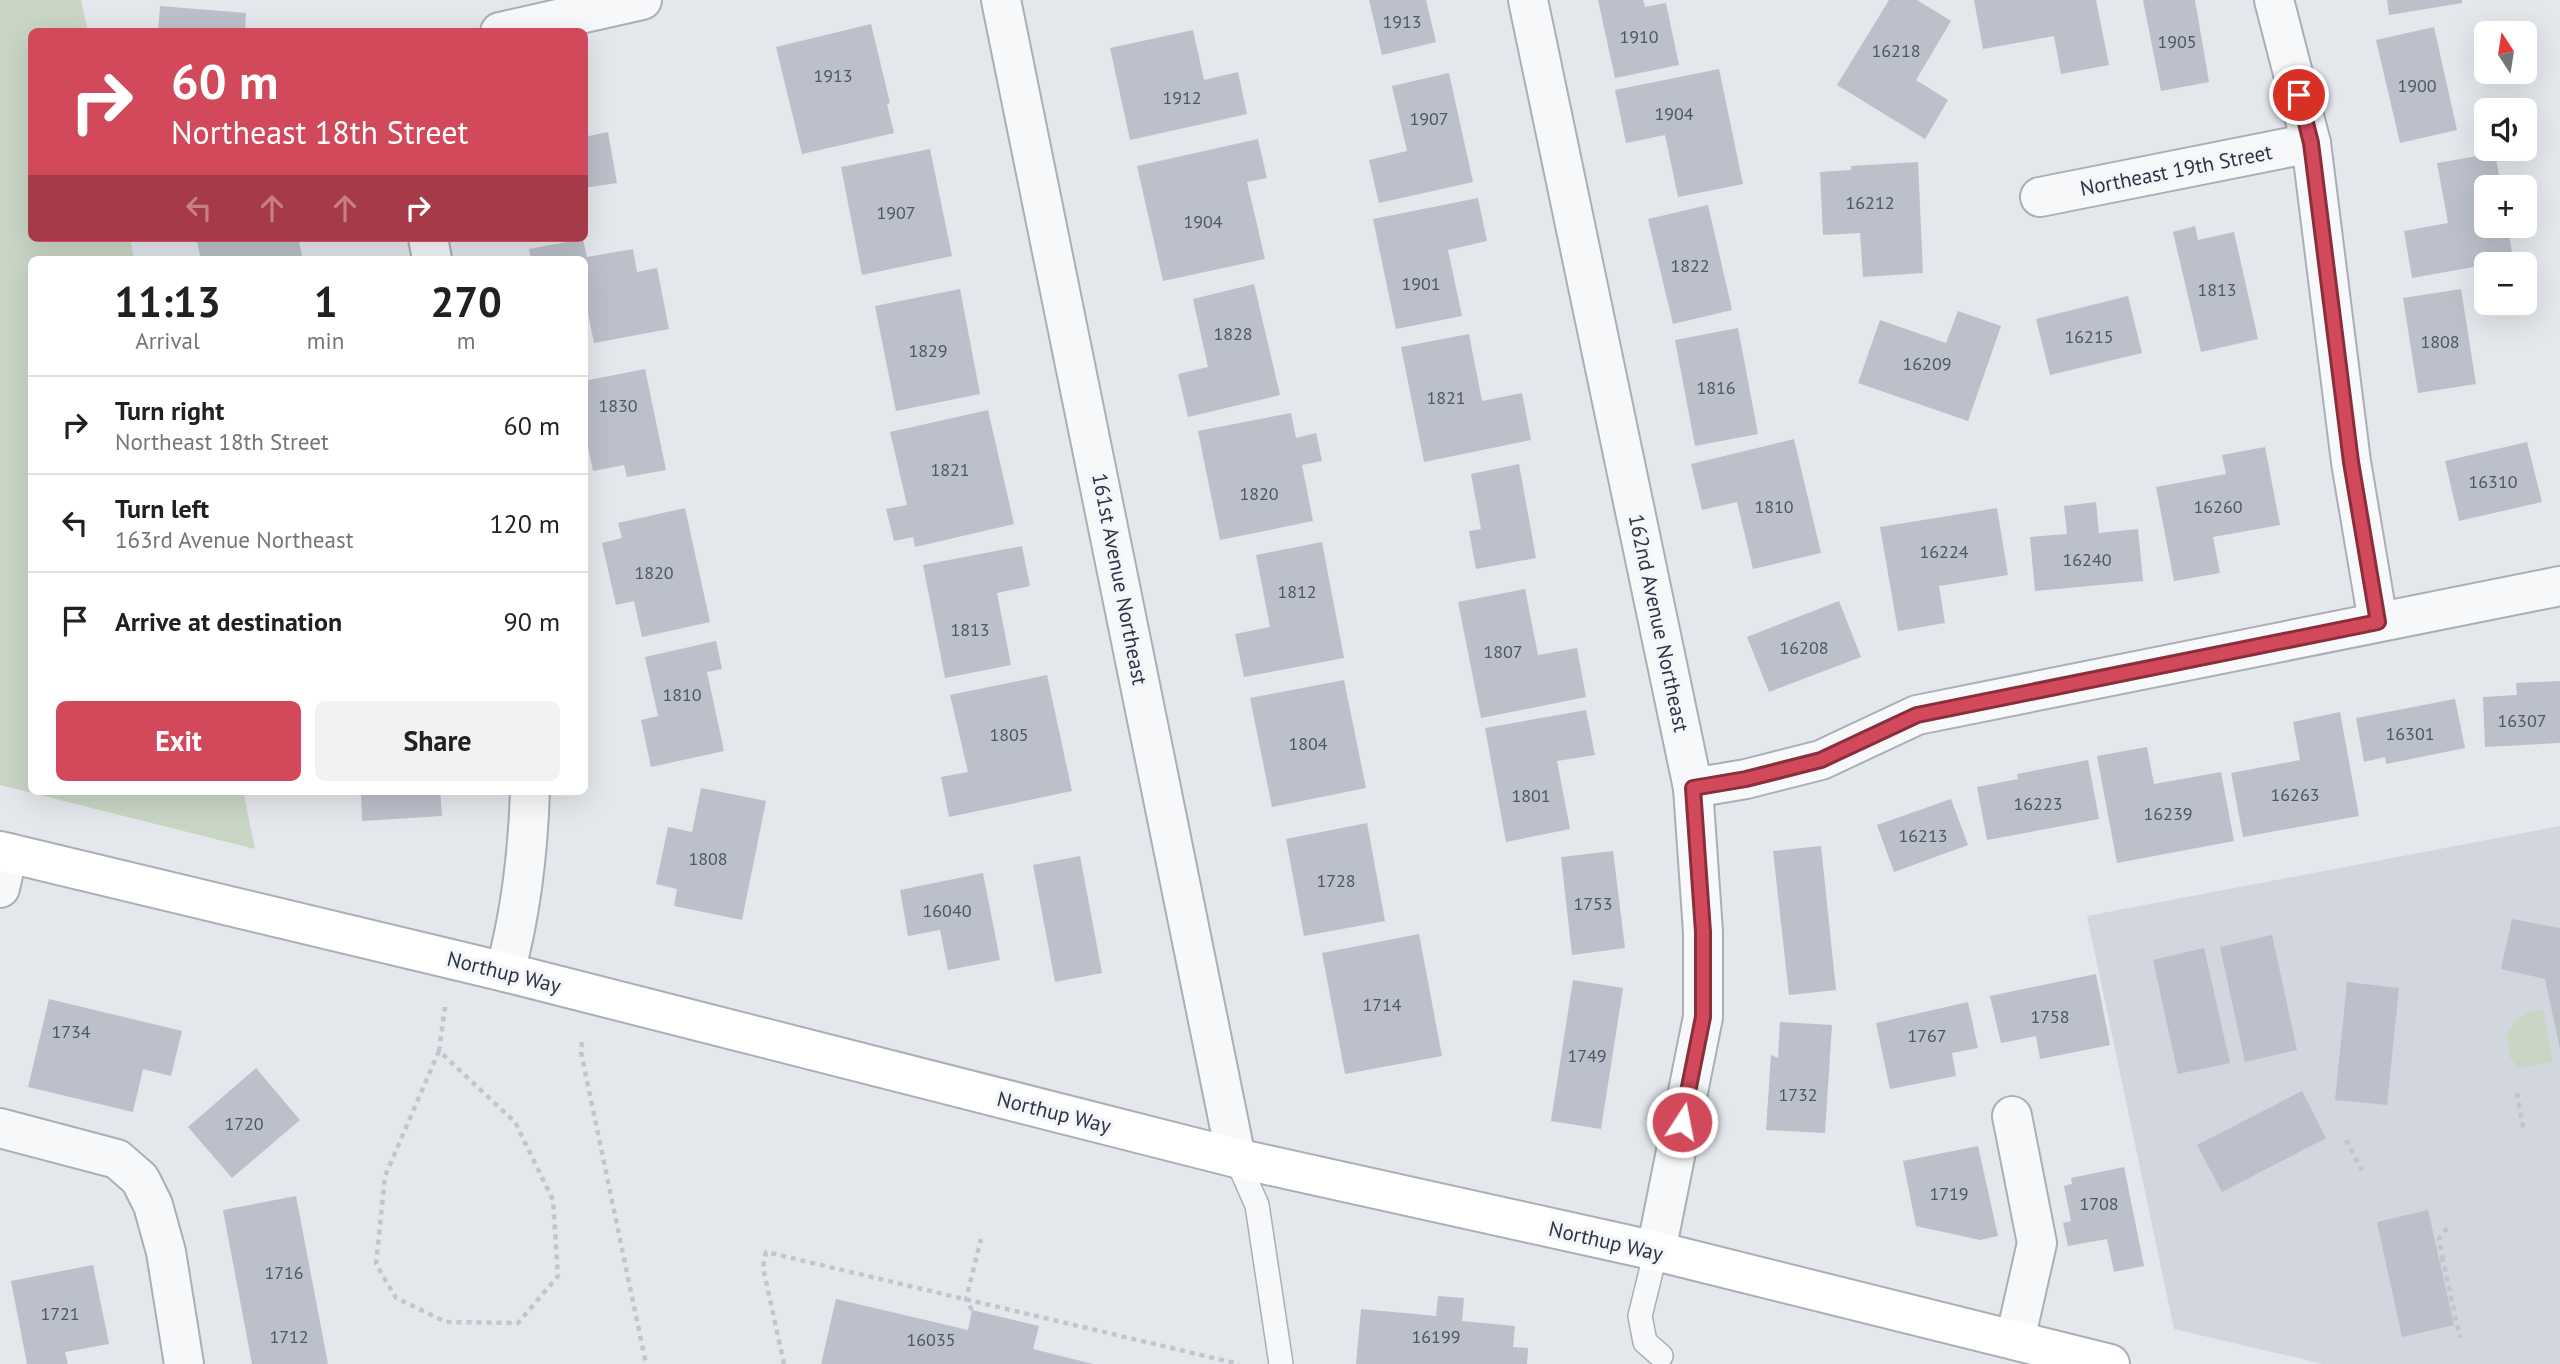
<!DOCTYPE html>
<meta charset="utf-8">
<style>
:root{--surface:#fff;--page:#f2f2f2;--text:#202124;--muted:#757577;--line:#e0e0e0;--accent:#d1495b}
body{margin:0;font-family:"PT Sans",sans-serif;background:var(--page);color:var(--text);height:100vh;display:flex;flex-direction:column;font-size:26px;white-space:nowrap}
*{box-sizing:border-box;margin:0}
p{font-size:23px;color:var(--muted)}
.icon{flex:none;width:38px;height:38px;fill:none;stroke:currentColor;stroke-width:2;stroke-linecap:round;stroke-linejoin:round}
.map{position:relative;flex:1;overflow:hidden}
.drawer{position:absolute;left:28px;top:256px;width:560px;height:539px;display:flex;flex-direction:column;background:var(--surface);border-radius:10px;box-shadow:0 7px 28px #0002}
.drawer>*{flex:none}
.hud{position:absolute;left:28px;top:28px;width:560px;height:214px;border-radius:10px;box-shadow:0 7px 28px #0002;background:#d1495b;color:#fff;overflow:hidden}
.needle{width:46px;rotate:348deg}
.buttons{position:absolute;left:2474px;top:21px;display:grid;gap:14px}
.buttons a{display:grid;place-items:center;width:63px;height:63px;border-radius:10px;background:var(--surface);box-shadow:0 7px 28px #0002;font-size:35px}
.pin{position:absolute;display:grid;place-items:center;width:60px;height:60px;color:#fff;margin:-30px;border:4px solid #fff;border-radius:50%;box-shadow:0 2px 7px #0007}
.me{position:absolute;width:77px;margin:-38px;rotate:11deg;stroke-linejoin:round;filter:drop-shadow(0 0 5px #0008)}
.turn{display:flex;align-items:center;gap:24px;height:147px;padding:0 28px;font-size:32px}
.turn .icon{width:91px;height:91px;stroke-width:2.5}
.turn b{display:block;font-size:49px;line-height:60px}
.lanes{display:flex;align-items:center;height:66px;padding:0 28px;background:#0003;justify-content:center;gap:35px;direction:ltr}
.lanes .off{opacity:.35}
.eta{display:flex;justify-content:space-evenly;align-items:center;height:119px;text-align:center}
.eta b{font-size:42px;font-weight:600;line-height:49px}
.button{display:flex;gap:14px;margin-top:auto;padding:14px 28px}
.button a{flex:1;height:80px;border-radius:10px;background:var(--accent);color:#fff;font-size:28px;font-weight:600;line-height:80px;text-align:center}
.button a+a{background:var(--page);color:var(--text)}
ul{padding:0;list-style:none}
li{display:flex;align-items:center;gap:21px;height:98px;padding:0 28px;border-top:2px solid var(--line)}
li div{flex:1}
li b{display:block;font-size:26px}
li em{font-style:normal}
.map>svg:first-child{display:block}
.built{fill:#d2d6de}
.green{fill:#c9d6c5}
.building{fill:#bbc0ca}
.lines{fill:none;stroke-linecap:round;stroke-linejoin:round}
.lane-casing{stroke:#a9aeb7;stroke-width:26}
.street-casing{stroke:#a9aeb7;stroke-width:42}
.secondary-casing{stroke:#a9aeb7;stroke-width:42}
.path{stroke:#c2c5cb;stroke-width:4.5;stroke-dasharray:5 5;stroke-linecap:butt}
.lane{stroke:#f7f8fa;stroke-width:23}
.street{stroke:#f7f8fa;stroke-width:38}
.secondary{stroke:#fff;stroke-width:38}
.route-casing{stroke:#882f3b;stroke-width:18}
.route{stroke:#d1495b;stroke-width:12}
.labels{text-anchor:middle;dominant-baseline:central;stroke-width:7;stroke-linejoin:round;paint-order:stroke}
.number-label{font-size:18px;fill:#4f5766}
.street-label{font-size:21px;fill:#2b3445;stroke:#f4f6f9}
</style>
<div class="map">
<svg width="2560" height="1364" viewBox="0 0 2560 1364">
<rect width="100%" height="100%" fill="#e4e7ec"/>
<polygon class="built" points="2560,826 2560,1364 2323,1364 2174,1329 2087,916"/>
<g class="green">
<polygon points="0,0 81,0 88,31 32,32 32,238 130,238 134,259 32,259 32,791 243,791 255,849 0,785"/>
<polygon points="2533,1010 2543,1011 2553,1062 2519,1068 2510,1058 2507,1034 2517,1019"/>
</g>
<g class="building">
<polygon points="1369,0 1426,0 1436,42 1382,55"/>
<polygon points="1598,0 1643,0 1645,7 1666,3 1679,65 1615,78"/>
<polygon points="1889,0 1917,0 1951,21 1916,80 1948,100 1925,139 1837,85"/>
<polygon points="1974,0 2096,0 2109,65 2061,74 2054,36 1983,49"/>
<polygon points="2143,0 2195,0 2209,82 2161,91"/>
<polygon points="2387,0 2462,0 2462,3 2389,15"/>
<polygon points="160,6 246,13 245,32 158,32"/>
<polygon points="871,24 890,103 887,104 894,133 802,154 776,47"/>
<polygon points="2434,27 2457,130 2400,143 2376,40"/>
<polygon points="1193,30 1204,80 1238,72 1247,114 1130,140 1110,48"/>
<polygon points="1719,69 1743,184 1678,197 1665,135 1626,143 1615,90"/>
<polygon points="1449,73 1473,182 1379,203 1369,160 1407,151 1392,86"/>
<polygon points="608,132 617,183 584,188 584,137"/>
<polygon points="1258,139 1267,178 1247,182 1265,259 1163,281 1137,166"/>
<polygon points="930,149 952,256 862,275 841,167"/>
<polygon points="2495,153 2501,187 2487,187 2487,226 2508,226 2513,260 2412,278 2404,231 2448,223 2437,163"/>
<polygon points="1918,162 1923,273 1863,277 1860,233 1823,235 1820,172 1851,170 1851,166"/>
<polygon points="1478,198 1487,241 1448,250 1462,316 1396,329 1373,219"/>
<polygon points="1708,205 1732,310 1673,324 1648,219"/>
<polygon points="2195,226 2198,240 2234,232 2258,339 2201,352 2173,232"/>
<polygon points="196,238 298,238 303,259 201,259"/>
<polygon points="583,239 587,257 633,249 637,272 657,268 669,329 594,343 584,294 584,259 531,259 529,249"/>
<polygon points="1254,284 1280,395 1188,417 1178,374 1208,367 1193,299"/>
<polygon points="960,289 980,394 896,411 875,306"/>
<polygon points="2461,289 2476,384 2418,393 2403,298"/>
<polygon points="2128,296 2142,353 2050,375 2036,319"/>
<polygon points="1958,311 2001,326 1968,421 1858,383 1880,320 1946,343"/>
<polygon points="1738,328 1758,434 1695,446 1675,340"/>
<polygon points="1469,334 1482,401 1522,393 1531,440 1424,462 1401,347"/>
<polygon points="645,369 666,470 627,477 624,465 593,471 584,428 584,381"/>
<polygon points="988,410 1014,524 915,547 913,537 894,541 886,509 907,505 890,432"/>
<polygon points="1291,413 1296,438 1316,433 1322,461 1302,465 1313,521 1220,540 1198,431"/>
<polygon points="1794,439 1821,553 1753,569 1737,502 1702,510 1691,464"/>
<polygon points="2527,442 2542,502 2459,521 2445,461"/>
<polygon points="2265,447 2280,525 2213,537 2220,573 2174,581 2156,487 2226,474 2222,455"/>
<polygon points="1519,464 1536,558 1476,569 1469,531 1481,529 1471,474"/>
<polygon points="2096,502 2099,533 2138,529 2143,581 2035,591 2030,537 2067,534 2064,506"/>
<polygon points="685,508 710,622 642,637 634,601 616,605 602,543 622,538 618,523"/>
<polygon points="1997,508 2008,575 1939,586 1945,623 1898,631 1880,527"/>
<polygon points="1322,542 1344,658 1244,677 1235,634 1270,627 1256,555"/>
<polygon points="1022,546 1030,586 997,593 1011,665 945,678 923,565"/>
<polygon points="1525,589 1538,655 1577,648 1586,697 1481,718 1458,602"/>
<polygon points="1839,601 1861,657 1769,692 1747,637"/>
<polygon points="716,641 722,669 707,672 724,751 651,767 641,720 658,716 645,657"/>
<polygon points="1047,675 1072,791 949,817 941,777 968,772 950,695"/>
<polygon points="1344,680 1366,788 1272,807 1250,698"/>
<polygon points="2560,681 2560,743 2485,747 2483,697 2517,695 2516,683"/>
<polygon points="2455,699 2465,748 2386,764 2385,757 2364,762 2356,718"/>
<polygon points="1586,710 1595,755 1557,761 1570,829 1506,842 1485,728"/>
<polygon points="2340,712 2359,816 2243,837 2231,773 2300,760 2293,722"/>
<polygon points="2147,747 2154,784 2221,772 2234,841 2117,863 2097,756"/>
<polygon points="2088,760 2099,819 1987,840 1977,787 2018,779 2017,774"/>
<polygon points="701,788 766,801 742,920 674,906 677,889 656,884 668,827 692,832"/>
<polygon points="361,791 440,791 442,816 362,821"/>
<polygon points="1951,799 1968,845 1894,872 1877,825"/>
<polygon points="1367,823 1385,921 1304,936 1286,839"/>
<polygon points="1821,846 1836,990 1789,995 1773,851"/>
<polygon points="1613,851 1625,948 1572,955 1561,857"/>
<polygon points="1080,856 1102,973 1055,982 1033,865"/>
<polygon points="983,873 1000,960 948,970 940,930 908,936 900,890"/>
<polygon points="2512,919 2560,928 2560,1049 2545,979 2501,969"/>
<polygon points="1419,934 1442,1056 1345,1074 1322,953"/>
<polygon points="2272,935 2297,1050 2245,1062 2220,947"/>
<polygon points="2204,948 2230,1063 2178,1074 2153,960"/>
<polygon points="2096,974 2110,1045 2040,1059 2036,1036 2001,1043 1990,996"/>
<polygon points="1573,980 1623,988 1601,1129 1551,1121"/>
<polygon points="2347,982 2399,988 2387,1105 2335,1100"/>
<polygon points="49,999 182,1031 171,1076 143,1069 133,1112 28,1087"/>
<polygon points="1968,1002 1978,1048 1952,1053 1956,1076 1890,1089 1876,1023"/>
<polygon points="1780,1022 1832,1025 1825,1133 1766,1130 1771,1055 1778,1058"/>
<polygon points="256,1068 300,1120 232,1178 188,1127"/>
<polygon points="2302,1091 2326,1138 2222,1192 2197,1145"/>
<polygon points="1978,1146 1998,1236 1980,1240 1916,1226 1903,1161"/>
<polygon points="2124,1167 2144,1266 2114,1272 2107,1239 2068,1246 2063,1223 2071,1221 2064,1186 2072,1184 2071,1178"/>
<polygon points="296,1196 328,1364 252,1364 223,1210"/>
<polygon points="2428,1210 2454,1325 2402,1337 2377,1222"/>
<polygon points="93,1265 109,1344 65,1352 68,1364 27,1364 11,1281"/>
<polygon points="1438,1296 1464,1298 1462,1321 1515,1326 1513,1347 1528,1348 1527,1364 1356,1364 1361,1309 1436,1316"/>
<polygon points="836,1299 968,1330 972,1310 1039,1326 1033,1349 1093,1364 821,1364"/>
</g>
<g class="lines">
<defs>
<g id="lane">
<polyline points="1236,1158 1257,1205 1281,1364"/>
<polyline points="1656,1251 1640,1316 1645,1342 1661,1356"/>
</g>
<g id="street">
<polyline points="1001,0 1236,1158"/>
<polyline points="1528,0 1693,788 1703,932 1703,1017 1656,1251"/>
<polyline points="2274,0 2311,143 2351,462 2378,622"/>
<polyline points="500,32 642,0"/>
<polyline points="2040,197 2311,143"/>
<polyline points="428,238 432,259"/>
<polyline points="1693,788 1746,779 1821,760 1917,715 2560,586"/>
<polyline points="0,888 8,853"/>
<path d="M505 972C521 913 528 852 530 791"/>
<polyline points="2012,1116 2037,1243 2015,1340"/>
<polyline points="0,1128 117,1159 140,1179 153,1205 166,1252 184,1364"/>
</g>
<polyline id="secondary" points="0,851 505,972 1236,1158 1656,1251 2110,1364"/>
</defs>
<use href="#lane" class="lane-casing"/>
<use href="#street" class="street-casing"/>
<use href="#secondary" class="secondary-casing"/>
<g class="path">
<polyline points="582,1042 581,1052 646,1364"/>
<polyline points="439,1051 385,1176 376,1264 396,1298 446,1322 518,1323 558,1276 553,1200 515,1122 439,1051 445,1007"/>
<polyline points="2517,1093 2524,1132"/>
<polyline points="2346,1140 2362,1170"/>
<polyline points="2443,1260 2439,1239 2447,1228"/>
<polyline points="2440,1261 2443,1260 2460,1338"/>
<polyline points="972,1310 966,1299 981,1239"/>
<polyline points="784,1364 763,1267 766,1252 1239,1364"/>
</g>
<use href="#lane" class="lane"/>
<use href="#street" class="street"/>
<use href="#secondary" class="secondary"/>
</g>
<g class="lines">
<defs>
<polyline id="route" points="1682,1122 1703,1017 1703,932 1693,788 1746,779 1821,760 1917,715 2378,622 2351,462 2311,143 2299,95"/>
</defs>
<use href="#route" class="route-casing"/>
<use href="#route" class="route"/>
</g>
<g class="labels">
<g class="number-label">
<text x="1402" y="21">1913</text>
<text x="1639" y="36">1910</text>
<text x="2177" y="41">1905</text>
<text x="1896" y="50">16218</text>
<text x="833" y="75">1913</text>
<text x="2417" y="85">1900</text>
<text x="1182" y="97">1912</text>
<text x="1674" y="113">1904</text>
<text x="1429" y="118">1907</text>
<text x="1870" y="202">16212</text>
<text x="896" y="212">1907</text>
<text x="1203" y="221">1904</text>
<text x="1690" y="265">1822</text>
<text x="1421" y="283">1901</text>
<text x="2217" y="289">1813</text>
<text x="1233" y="333">1828</text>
<text x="2089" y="336">16215</text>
<text x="2440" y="341">1808</text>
<text x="928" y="350">1829</text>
<text x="1927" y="363">16209</text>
<text x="1716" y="387">1816</text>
<text x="1446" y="397">1821</text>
<text x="618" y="405">1830</text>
<text x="950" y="469">1821</text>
<text x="2493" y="481">16310</text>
<text x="1259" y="493">1820</text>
<text x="1774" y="506">1810</text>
<text x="2218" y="506">16260</text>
<text x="1944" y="551">16224</text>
<text x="2087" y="559">16240</text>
<text x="654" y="572">1820</text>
<text x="1297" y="591">1812</text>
<text x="970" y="629">1813</text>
<text x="1804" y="647">16208</text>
<text x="1503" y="651">1807</text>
<text x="682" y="694">1810</text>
<text x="2522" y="720">16307</text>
<text x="2410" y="733">16301</text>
<text x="1009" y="734">1805</text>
<text x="1308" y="743">1804</text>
<text x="2295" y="794">16263</text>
<text x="1531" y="795">1801</text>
<text x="2038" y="803">16223</text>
<text x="2168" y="813">16239</text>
<text x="1923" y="835">16213</text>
<text x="708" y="858">1808</text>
<text x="1336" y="880">1728</text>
<text x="1593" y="903">1753</text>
<text x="947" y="910">16040</text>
<text x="1382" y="1004">1714</text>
<text x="2050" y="1016">1758</text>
<text x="71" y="1031">1734</text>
<text x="1927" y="1035">1767</text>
<text x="1587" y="1055">1749</text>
<text x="1798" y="1094">1732</text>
<text x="244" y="1123">1720</text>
<text x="1949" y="1193">1719</text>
<text x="2099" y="1203">1708</text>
<text x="284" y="1272">1716</text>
<text x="60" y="1313">1721</text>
<text x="289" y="1336">1712</text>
<text x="1436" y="1336">16199</text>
<text x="931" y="1339">16035</text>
</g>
<g class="street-label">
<text transform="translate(2176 170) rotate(-11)">Northeast 19th Street</text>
<text transform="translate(1120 579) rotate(79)">161st Avenue Northeast</text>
<text transform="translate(1659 623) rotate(78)">162nd Avenue Northeast</text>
<text transform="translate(504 972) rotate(14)">Northup Way</text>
<text transform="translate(1054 1112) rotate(14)">Northup Way</text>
<text transform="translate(1606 1241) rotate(13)">Northup Way</text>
</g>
</g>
</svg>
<div class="buttons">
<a><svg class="needle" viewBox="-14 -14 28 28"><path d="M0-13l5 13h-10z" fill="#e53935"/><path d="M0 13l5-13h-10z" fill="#757577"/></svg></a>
<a><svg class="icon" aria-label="sound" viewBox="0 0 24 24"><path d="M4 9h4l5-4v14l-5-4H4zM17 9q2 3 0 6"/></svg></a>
<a>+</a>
<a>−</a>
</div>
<div class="pin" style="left:2299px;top:95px;background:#d93025"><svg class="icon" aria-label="arrive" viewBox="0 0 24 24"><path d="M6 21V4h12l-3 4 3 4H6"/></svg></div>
<svg class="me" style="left:1682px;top:1122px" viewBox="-20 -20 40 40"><circle r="17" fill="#d1495b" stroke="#fff" stroke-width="3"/><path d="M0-11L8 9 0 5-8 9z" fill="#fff"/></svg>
<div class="hud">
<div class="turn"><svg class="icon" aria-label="right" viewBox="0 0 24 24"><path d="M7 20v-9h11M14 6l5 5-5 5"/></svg><div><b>60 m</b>Northeast 18th Street</div></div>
<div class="lanes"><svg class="icon off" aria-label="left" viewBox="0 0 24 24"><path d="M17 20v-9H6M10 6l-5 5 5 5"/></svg><svg class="icon off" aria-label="ahead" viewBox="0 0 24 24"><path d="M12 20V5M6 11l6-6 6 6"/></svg><svg class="icon off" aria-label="ahead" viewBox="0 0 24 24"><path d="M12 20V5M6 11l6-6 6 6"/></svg><svg class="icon" aria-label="right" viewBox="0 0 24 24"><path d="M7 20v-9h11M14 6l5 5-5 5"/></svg></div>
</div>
<section class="drawer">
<div class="eta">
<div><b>11:13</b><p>Arrival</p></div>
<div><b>1</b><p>min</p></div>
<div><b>270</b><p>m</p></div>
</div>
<ul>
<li><svg class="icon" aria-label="right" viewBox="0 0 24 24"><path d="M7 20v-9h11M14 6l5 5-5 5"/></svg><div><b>Turn right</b><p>Northeast 18th Street</p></div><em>60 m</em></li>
<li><svg class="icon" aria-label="left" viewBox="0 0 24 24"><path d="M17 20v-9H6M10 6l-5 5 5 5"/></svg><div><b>Turn left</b><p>163rd Avenue Northeast</p></div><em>120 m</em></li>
<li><svg class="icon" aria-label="arrive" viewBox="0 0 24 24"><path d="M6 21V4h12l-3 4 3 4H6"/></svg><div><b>Arrive at destination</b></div><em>90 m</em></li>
</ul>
<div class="button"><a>Exit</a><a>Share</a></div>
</section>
</div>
